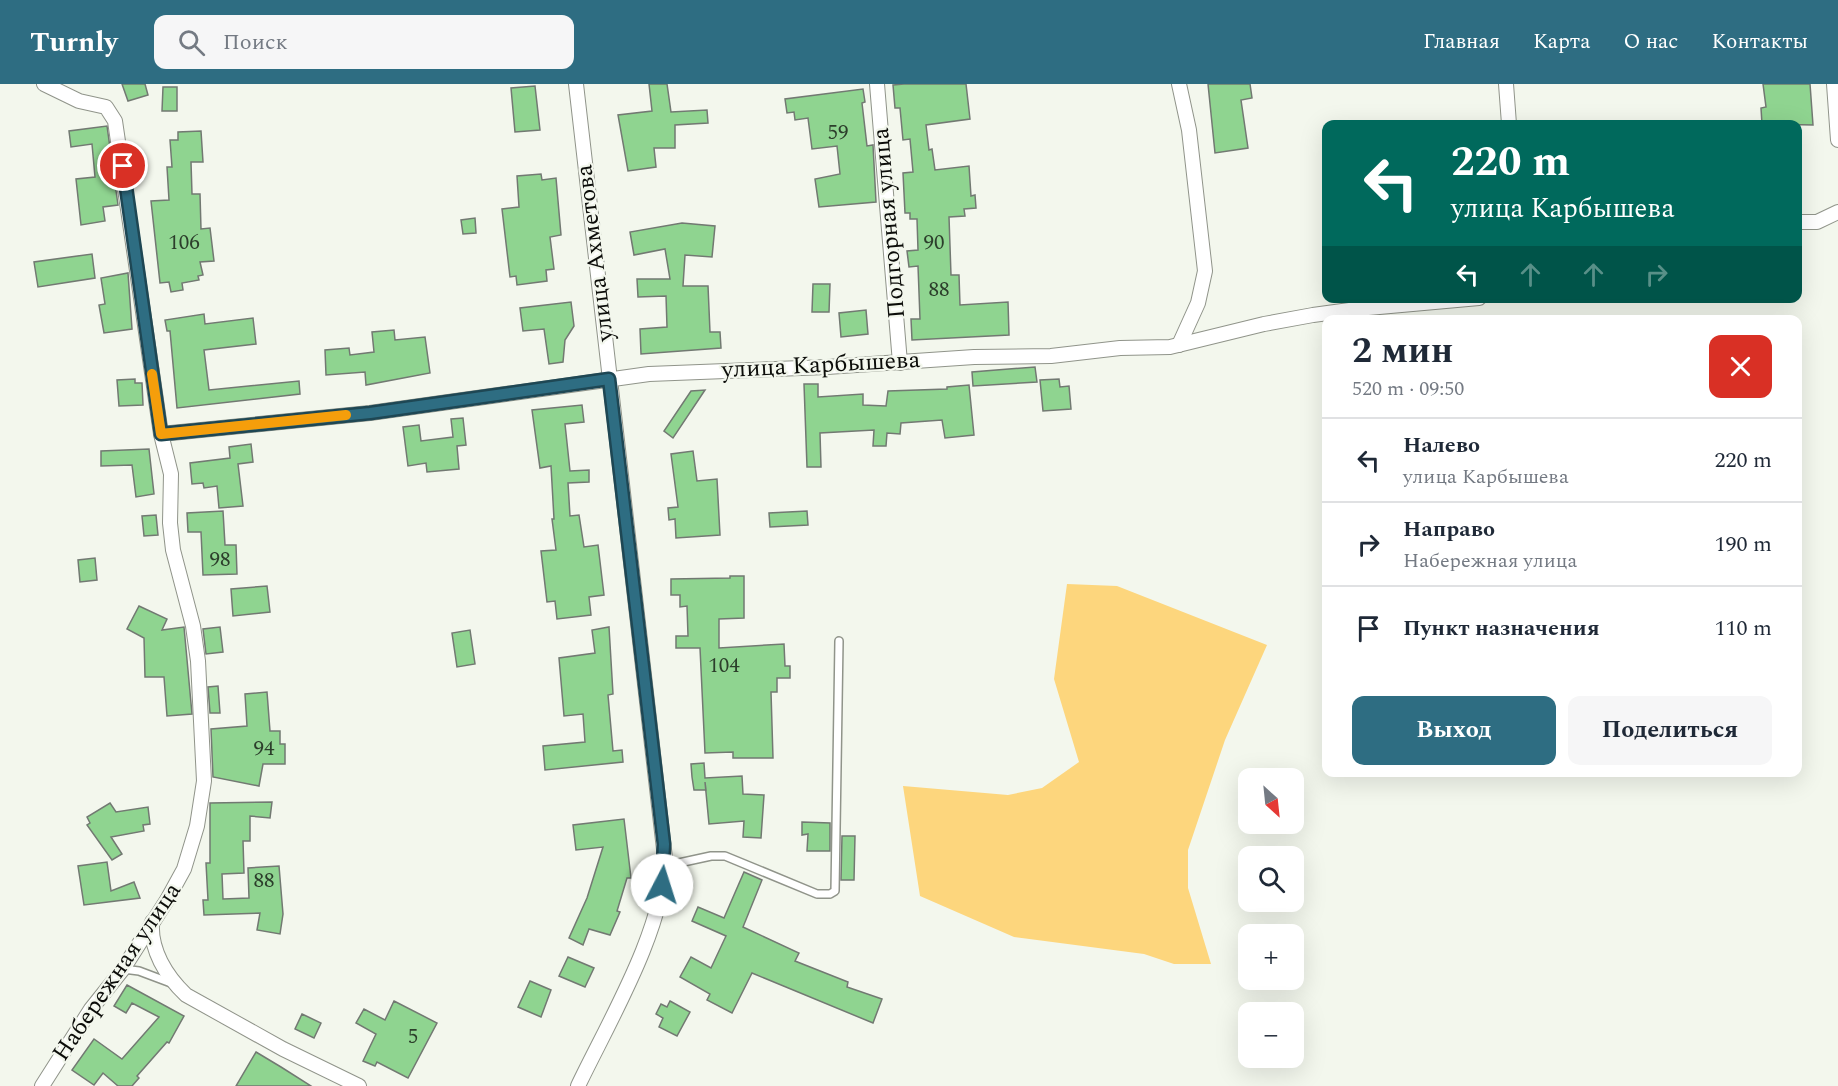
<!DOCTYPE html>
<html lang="ru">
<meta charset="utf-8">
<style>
:root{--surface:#fff;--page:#f6f6f7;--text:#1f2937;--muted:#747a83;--line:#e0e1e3;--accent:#2e6d82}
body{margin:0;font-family:Spectral,serif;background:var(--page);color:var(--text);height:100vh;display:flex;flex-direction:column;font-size:22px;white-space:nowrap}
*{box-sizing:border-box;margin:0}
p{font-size:20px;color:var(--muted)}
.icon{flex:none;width:33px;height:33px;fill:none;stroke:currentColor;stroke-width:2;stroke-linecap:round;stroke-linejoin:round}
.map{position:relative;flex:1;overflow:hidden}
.sheet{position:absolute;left:1322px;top:231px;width:480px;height:462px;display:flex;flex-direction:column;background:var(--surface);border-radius:12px;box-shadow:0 6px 24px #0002}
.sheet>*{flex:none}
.banner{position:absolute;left:1322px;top:36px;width:480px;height:183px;border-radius:12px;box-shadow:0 6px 24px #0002;background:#00695c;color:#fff;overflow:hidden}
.needle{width:39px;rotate:153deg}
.tools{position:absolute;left:1238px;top:684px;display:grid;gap:12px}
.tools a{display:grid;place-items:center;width:66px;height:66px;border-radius:12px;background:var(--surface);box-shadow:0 6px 24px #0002;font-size:30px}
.pin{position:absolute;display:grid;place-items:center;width:51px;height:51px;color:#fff;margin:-26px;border:3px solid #fff;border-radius:50%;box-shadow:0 2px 6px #0007}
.me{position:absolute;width:66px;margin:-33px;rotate:5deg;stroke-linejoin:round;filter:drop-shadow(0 0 4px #0008)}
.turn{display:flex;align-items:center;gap:21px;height:126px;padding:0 30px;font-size:27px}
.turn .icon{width:78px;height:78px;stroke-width:2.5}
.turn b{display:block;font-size:42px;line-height:51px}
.lanes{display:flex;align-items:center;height:57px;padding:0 30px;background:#0003;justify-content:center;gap:30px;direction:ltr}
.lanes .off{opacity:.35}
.round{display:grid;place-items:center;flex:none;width:63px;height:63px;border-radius:12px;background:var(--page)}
.head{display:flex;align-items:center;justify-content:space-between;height:102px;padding:0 30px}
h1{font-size:36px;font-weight:700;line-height:45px}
.cta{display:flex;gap:12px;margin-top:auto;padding:12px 30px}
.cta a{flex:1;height:69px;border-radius:12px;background:var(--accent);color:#fff;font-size:24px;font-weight:700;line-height:69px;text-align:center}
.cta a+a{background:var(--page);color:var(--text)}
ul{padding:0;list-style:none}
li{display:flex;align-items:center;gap:18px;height:84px;padding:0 30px;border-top:2px solid var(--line)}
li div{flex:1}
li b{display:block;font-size:22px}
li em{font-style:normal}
header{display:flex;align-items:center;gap:36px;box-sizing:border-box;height:84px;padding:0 30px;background:var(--accent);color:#fff}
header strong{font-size:28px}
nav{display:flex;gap:33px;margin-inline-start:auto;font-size:21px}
.search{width:420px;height:54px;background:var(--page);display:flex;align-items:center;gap:15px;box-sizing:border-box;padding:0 21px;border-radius:12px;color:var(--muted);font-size:22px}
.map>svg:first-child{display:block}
.green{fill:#fdd67d}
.building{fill:#8fd490;stroke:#727972;stroke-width:1.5}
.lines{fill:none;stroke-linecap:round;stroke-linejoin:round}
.service-casing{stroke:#90948a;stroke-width:10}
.minor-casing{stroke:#90948a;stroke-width:16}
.service{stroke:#fff;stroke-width:7}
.minor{stroke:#fff;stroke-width:14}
.route-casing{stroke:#1e4754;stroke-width:15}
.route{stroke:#2e6d82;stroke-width:10}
.slow{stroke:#f59e0b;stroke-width:10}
.labels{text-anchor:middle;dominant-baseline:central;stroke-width:4.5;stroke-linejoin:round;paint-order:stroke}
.number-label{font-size:21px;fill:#2c3e2b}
.street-label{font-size:24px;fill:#0b0c09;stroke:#f3f7ed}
</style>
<header>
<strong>Turnly</strong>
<div class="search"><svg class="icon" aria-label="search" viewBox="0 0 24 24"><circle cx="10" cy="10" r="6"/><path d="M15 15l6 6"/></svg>Поиск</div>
<nav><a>Главная</a><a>Карта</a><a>О нас</a><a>Контакты</a></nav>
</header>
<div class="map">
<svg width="1838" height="1002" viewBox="0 0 1838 1002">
<rect width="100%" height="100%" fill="#f3f7ed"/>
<polygon class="green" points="1067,500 1117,502 1267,561 1225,656 1188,766 1188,804 1211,880 1174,880 1144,870 1014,853 920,812 903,702 1008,711 1042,704 1079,678 1054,595"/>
<g class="building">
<polygon points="122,0 145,0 148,11 128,17"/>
<polygon points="649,0 667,0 671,28 707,26 708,39 675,41 675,64 654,64 656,83 628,87 618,31 652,27"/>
<polygon points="904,0 966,0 970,35 926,41 929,66 932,65 935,86 969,82 971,112 975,111 976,124 964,125 965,132 949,133 951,191 959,191 960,221 1008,218 1009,251 912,256 911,235 920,235 918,182 909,183 907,167 918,166 917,135 910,135 910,129 905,129 903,89 913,88 910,55 903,56 900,24 895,24 893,1"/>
<polygon points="1208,0 1250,0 1252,14 1241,16 1248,64 1215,69"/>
<polygon points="1763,0 1810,0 1813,41 1762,40 1761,24 1766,23"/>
<polygon points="535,2 540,46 515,48 511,4"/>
<polygon points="163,3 177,3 177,27 162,27"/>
<polygon points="863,5 865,18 862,19 867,62 873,61 876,118 819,123 815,95 840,90 837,62 812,65 808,34 795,36 794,28 787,29 785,15"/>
<polygon points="107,42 118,121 103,123 105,137 81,141 76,95 95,93 92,60 71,63 69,47"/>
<polygon points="201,47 203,78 191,78 192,110 200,110 201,145 210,144 214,177 200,178 203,191 198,192 199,196 182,199 183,206 171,208 169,198 160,199 151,117 169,116 167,83 172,83 170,56 178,56 178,48"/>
<polygon points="541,90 542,96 556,94 561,151 550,153 554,185 546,186 547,197 517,201 516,192 510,193 502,125 519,123 517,92"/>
<polygon points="475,134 476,149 463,150 461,136"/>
<polygon points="682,139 715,142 712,173 685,171 683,202 708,202 710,248 720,248 721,264 641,270 640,245 667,243 666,212 638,213 637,195 670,195 665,165 634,171 630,148"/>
<polygon points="92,170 95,194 38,203 34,178"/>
<polygon points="128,189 132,245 104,249 99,221 105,220 101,194"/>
<polygon points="813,200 830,200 829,228 812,228"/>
<polygon points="571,218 574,242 565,256 563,278 549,280 544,245 523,247 520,224"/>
<polygon points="866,226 868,250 841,253 839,229"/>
<polygon points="204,230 205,240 253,234 256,260 204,266 209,306 299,297 300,310 177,324 170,247 167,247 165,236"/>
<polygon points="394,246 395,256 425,253 430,289 366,301 365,288 326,291 325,266 349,264 350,271 374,268 372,248"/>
<polygon points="1035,283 1037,298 973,302 972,288"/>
<polygon points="135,295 135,299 142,299 143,321 119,322 117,296"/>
<polygon points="1059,295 1060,303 1069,302 1071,325 1043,327 1040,296"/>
<polygon points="804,300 818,300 818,313 863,310 863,321 886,322 888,307 947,305 947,303 969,301 974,351 945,354 942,336 901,339 900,350 887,349 886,362 873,362 874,346 820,349 821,383 807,383"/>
<polygon points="705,306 673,354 664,347 691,307"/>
<polygon points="582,321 584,338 565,340 570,387 589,386 589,398 568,399 570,432 579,431 584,463 598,461 604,511 589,513 591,531 557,535 555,517 547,518 541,467 556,466 552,435 554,435 551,382 540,384 532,326"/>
<polygon points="463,334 466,361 457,362 459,385 427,388 426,379 408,382 403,343 419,341 421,357 453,353 451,335"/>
<polygon points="251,360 253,378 238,380 243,422 219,424 217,402 204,404 203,399 192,400 190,379 230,374 229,363"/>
<polygon points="149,365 154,410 136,413 132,381 101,382 101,367"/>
<polygon points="693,367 697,397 717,395 720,451 676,454 675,435 669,436 668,424 678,423 671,370"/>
<polygon points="223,427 225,461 236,461 237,490 203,491 201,448 188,448 187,429"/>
<polygon points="807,427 808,441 770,443 769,429"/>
<polygon points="156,431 158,451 144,452 142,432"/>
<polygon points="95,474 97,496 80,498 78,476"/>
<polygon points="730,492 744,492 744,534 719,535 719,564 784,560 785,582 790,582 790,594 777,594 777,608 771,608 773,674 733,674 733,668 705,669 700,564 676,564 676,552 688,552 687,522 680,523 680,511 671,511 671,495 730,494"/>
<polygon points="267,502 270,528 233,532 231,505"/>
<polygon points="139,522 167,535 162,546 184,543 192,630 167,632 164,593 145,593 144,554 127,545"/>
<polygon points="220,543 223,568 206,570 203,545"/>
<polygon points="609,543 613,610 608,611 613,667 622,666 623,678 545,686 543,662 585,658 583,630 564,632 559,574 595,569 592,546"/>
<polygon points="470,546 475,580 457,583 452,549"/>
<polygon points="218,602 220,629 210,629 208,603"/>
<polygon points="267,608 270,647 280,647 280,660 285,660 285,680 263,680 259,702 213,693 211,645 247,642 245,610"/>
<polygon points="704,679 705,694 742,692 743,710 764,711 761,754 743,753 744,737 709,740 705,698 706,706 694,706 692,693 691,680"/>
<polygon points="272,718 270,734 250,732 250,757 243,757 244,789 222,790 223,815 249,814 248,784 279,782 283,830 280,850 257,846 260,829 204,831 203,816 208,816 206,779 210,779 210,719"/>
<polygon points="110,719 116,728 148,723 150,740 143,741 144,747 111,753 122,770 112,776 87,741 90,739 87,733"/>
<polygon points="624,735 631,794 627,794 617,827 620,828 610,851 589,845 583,861 569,854 587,814 603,763 576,766 573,741"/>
<polygon points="802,738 830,739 830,767 807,767 808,750 802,751"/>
<polygon points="842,752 855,752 854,796 841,796"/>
<polygon points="107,778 111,807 134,798 140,814 84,821 78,782"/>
<polygon points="744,788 762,796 743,843 799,869 795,877 848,898 847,903 882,915 873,939 752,889 732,929 707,916 710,910 680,893 691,873 711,884 726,852 692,837 698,823 724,834"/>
<polygon points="568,873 594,884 585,903 559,892"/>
<polygon points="530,897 551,906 541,933 518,923"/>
<polygon points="127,901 184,932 169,959 167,958 137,992 139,994 132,1002 118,1002 103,989 94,1001 72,986 94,955 122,975 159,933 132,919 126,929 114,922"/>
<polygon points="394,917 437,939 408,994 377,978 375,982 363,977 376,950 356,939 364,925 385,936"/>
<polygon points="670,917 690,928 677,952 659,943 663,934 656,930 661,920 667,923"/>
<polygon points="302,930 321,939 314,954 295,945"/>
<polygon points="256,968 281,983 311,1002 236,1002"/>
</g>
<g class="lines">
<defs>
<g id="service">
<polyline points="665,782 711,772 725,772 817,810 830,810 835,807 839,557"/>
<polyline points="123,885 139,887 171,899"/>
</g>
<g id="minor">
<path d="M576 0 665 774C665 844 608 939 578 1002"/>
<polyline points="877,0 900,279"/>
<polyline points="1179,0 1189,46 1205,187 1198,219 1179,261"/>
<polyline points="1506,0 1509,40"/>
<polyline points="1834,0 1838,56"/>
<polyline points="1797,138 1817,138 1838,128"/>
<polyline points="161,350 370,329 649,290 827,283 974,273 1051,272 1120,264 1170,263 1264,240 1313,231 1357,225 1479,214"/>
<path d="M152 838C150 866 166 892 186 911L283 965 359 1002"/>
<polyline points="42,1002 91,925 123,885 167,816 184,785 197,742 204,697 198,577 193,542 173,466 170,439 171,390 161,350 115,37 106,23 79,17 44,0"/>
</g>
</defs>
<use href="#service" class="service-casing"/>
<use href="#minor" class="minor-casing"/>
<use href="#service" class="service"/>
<use href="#minor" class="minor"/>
</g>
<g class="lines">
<defs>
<polyline id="route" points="123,82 161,350 370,329 609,295 664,760 662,801"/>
</defs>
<use href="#route" class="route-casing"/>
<use href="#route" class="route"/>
<polyline class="slow" points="152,290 161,350 346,331"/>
</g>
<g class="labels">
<g class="number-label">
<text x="838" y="49">59</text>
<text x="184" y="159">106</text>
<text x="934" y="159">90</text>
<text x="939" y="206">88</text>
<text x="220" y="476">98</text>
<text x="724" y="582">104</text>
<text x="264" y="665">94</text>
<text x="264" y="797">88</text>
<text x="413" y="953">5</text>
</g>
<g class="street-label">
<text transform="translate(889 139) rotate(-95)">Подгорная улица</text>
<text transform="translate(595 169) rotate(-97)">улица Ахметова</text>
<text transform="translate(821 281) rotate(-3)">улица Карбышева</text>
<text transform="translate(117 888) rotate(-56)">Набережная улица</text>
</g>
</g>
</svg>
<div class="tools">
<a><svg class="needle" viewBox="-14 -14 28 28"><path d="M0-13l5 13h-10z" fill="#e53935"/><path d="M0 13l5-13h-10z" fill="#747a83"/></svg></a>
<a><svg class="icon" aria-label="search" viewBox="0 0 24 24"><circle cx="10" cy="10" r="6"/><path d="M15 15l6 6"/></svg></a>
<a>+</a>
<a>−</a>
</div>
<div class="pin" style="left:123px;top:82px;background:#d93025"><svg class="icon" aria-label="arrive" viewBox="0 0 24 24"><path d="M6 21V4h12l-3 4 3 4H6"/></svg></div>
<svg class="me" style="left:662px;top:801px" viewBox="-20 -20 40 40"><circle r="19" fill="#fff"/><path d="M0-13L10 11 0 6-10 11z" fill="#2e6d82"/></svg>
<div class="banner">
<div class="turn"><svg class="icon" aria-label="left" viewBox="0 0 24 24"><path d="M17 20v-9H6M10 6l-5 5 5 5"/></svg><div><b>220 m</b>улица Карбышева</div></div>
<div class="lanes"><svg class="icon" aria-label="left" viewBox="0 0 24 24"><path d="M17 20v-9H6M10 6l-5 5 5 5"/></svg><svg class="icon off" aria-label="ahead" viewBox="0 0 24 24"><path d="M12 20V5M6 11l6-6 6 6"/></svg><svg class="icon off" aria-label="ahead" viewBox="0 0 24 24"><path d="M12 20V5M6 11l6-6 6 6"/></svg><svg class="icon off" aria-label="right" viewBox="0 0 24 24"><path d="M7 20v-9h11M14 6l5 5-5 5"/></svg></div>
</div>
<section class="sheet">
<div class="head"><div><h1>2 мин</h1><p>520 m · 09:50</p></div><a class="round" style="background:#d93025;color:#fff"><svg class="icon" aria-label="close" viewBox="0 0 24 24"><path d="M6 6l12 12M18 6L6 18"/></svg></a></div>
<ul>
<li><svg class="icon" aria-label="left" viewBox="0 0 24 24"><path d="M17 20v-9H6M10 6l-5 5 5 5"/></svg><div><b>Налево</b><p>улица Карбышева</p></div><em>220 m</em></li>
<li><svg class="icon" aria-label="right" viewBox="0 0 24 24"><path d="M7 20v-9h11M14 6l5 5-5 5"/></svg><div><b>Направо</b><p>Набережная улица</p></div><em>190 m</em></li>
<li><svg class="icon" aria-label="arrive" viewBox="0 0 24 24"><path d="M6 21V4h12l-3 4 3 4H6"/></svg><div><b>Пункт назначения</b></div><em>110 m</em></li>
</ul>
<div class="cta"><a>Выход</a><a>Поделиться</a></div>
</section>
</div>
